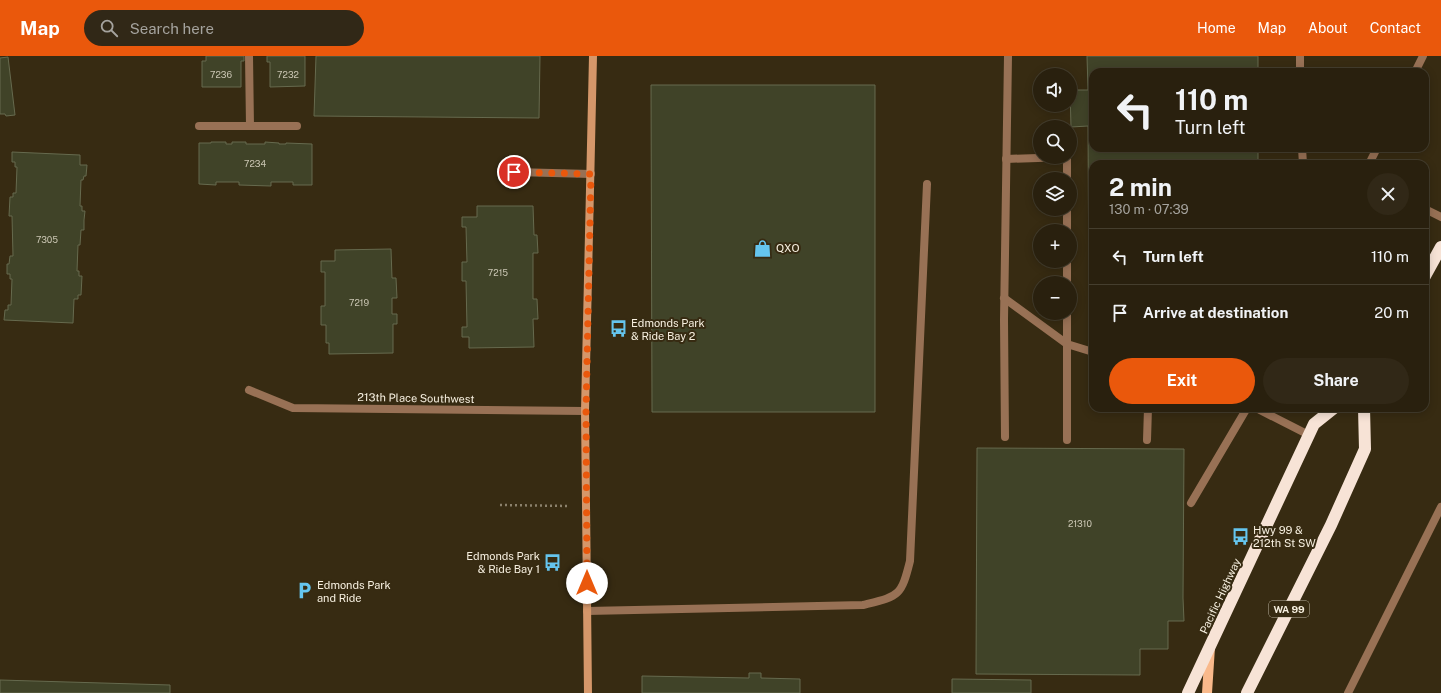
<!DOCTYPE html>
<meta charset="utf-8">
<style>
:root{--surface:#29200e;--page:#312817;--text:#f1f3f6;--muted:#a5a39e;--line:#453e2e;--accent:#ea580c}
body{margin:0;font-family:"Public Sans",sans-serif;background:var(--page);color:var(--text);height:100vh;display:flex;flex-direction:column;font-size:15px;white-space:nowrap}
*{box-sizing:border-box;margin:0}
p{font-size:13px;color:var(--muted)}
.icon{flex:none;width:22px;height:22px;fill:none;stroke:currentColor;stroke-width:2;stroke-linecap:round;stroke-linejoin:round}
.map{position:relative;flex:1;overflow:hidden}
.side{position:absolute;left:1089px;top:104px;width:340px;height:252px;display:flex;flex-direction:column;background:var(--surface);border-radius:12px;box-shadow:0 2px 10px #0003,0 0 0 1px var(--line)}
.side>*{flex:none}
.banner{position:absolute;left:1089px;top:12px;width:340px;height:84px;border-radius:12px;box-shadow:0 2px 10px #0003,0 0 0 1px var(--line);background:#29200e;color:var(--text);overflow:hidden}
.buttons{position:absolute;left:1033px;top:12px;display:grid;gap:8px}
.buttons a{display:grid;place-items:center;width:44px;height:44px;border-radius:50%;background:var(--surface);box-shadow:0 2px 10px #0003,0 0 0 1px var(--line);font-size:20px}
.pin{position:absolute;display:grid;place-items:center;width:34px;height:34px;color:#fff;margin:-17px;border:2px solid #fff;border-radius:50%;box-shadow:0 1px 4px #0007}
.me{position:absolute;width:44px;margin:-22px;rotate:0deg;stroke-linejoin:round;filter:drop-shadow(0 0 3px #0008)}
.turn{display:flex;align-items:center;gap:14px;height:84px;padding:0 20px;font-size:18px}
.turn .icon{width:52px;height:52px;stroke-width:2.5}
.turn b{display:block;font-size:28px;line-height:34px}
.round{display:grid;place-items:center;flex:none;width:42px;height:42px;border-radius:21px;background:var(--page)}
.headline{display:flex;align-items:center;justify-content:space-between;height:68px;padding:0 20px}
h1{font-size:24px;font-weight:700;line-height:30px}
.primary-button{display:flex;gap:8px;margin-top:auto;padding:8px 20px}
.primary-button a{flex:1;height:46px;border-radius:24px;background:var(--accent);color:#fff;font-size:16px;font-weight:700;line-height:46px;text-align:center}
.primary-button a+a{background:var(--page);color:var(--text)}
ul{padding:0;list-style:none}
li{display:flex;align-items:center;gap:12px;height:56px;padding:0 20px;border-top:1px solid var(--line)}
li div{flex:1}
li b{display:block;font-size:15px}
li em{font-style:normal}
header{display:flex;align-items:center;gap:24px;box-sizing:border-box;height:56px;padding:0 20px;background:var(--accent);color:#fff}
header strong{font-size:19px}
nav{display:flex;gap:22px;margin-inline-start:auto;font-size:14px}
.search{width:280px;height:36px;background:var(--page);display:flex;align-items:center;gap:10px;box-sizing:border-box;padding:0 14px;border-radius:22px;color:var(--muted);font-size:15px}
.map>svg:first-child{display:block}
.building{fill:#404328;stroke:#666a4e}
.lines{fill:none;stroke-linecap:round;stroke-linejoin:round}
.path{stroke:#8b816c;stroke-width:2.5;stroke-dasharray:2 3;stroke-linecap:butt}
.lane{stroke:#987155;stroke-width:8}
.street{stroke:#987155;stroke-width:8}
.secondary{stroke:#d5976a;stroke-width:8}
.primary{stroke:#f9b98b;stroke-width:10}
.highway{stroke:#f7e3d6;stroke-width:12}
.route{stroke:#ea580c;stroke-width:7;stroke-dasharray:0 12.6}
.labels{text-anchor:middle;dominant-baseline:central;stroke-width:4;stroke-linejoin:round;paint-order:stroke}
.number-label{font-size:9px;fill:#c9c5b2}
.shield{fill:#372b12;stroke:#bdb5a2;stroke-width:1}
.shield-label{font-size:10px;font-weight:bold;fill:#f7f0e0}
.poi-label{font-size:11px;fill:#f7f0e0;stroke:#372b12;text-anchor:start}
.street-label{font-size:11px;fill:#f7f0e0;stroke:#372b12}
</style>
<header>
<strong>Map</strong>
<div class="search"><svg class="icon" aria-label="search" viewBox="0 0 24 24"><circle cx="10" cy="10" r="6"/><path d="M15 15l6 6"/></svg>Search here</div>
<nav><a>Home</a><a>Map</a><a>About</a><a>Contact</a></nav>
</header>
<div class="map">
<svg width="1441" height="637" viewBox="0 0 1441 637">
<rect width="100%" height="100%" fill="#372b12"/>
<g class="building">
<polygon points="206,0 244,0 244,5 241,5 241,31 202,31 202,5 206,5"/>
<polygon points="267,0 305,0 305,30 270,31 270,6 267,6"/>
<polygon points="316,0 540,0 539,62 314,60"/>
<polygon points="1087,0 1258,0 1258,16 1093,16 1093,92 1258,92 1258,108 1093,108 1093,256 1089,256 1088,70 1071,71 1070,34 1088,34"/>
<polygon points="8,1 15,59 6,60 5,58 0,58 0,2"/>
<polygon points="651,29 875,29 875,356 652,356"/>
<polygon points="211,86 226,86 226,88 232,88 232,86 246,86 246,88 265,88 265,86 279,87 279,88 286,88 286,87 312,88 312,129 293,129 293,126 271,126 271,130 239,129 239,126 216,126 216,129 199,128 199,87 211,87"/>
<polygon points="12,96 80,99 80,109 87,109 86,120 84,120 83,124 81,124 80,150 82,150 82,155 85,155 84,164 84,174 81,174 80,189 78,189 77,215 79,215 79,220 82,220 81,239 78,239 78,243 74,243 73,267 4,264 5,254 8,254 8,249 11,249 12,223 10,223 10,218 7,218 7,208 9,208 10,200 13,200 12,160 9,160 10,141 13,141 13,137 16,137 17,111 15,111 15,106 12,106"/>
<polygon points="477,150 533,150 534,179 537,179 538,197 533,197 533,243 537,243 538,263 533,263 534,291 469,292 469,281 462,281 462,271 467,271 466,225 462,225 462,206 467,206 466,171 462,171 462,161 477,161"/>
<polygon points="391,193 392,222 396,222 397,242 392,242 392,258 397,258 397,268 393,268 393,297 329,298 329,287 326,287 326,269 321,269 321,250 325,250 325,216 321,216 321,205 335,205 335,194"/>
<polygon points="977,392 1184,393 1183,542 1184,565 1168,565 1168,593 1140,593 1140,619 976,618"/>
<polygon points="749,617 761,617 761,622 800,623 800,637 642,637 642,620 749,622"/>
<polygon points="952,623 1031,624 1031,637 952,637"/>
<polygon points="0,624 170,629 170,637 0,637"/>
</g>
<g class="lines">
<polyline class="path" points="500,449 569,450"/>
<g class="lane">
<polyline points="249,0 250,70"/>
<polyline points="1300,0 1300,16"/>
<polyline points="1415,16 1423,0"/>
<polyline points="199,70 297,70"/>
<polyline points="1302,92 1303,108"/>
<polyline points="1006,103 1067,101 1067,123"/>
<polyline points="1369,108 1377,92"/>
<polyline points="514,116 591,118"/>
<polyline points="1425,153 1441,161"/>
<polyline points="1067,175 1067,153"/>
<polyline points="1067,227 1067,205"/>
<polyline points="1004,242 1067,288 1093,296"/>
<polyline points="1067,257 1067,384"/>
<polyline points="1256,352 1309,379"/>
<polyline points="1005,381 1004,264 1008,0"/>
<polyline points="1147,384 1148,352"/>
<polyline points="1191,447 1247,352"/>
<path d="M587 555 863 549C899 540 901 541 910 505L927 128"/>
<polyline points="1348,637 1441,451"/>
</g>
<polyline class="street" points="249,334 293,352 585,355"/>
<polyline class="secondary" points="588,637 585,355 593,0"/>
<polyline class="primary" points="1207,637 1210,591"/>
<g class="highway">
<polyline points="1425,220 1441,191"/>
<polyline points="1188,637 1314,368 1334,352"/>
<polyline points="1247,637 1331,469 1365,393 1364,352"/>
</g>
</g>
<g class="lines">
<polyline class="route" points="514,116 591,118 586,355 587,527"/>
</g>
<defs>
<symbol id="shop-bare" viewBox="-9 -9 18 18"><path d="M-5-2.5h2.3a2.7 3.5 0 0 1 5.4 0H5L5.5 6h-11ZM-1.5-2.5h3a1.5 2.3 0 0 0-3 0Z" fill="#65c5ee" stroke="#372b12" stroke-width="2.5" paint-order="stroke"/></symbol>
<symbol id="bus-bare" viewBox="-9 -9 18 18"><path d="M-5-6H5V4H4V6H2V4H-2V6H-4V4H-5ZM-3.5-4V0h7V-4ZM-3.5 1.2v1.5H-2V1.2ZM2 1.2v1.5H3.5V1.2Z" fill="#65c5ee" stroke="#372b12" stroke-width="2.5" paint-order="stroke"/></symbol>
<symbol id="parking-bare" viewBox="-9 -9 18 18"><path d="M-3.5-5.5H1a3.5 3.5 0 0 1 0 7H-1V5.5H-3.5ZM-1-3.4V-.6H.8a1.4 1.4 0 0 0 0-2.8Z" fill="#65c5ee" stroke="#372b12" stroke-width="2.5" paint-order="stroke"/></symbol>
</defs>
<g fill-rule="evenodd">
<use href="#shop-bare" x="750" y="180" width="25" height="25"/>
<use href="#bus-bare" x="606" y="260" width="25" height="25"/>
<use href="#bus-bare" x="1228" y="468" width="25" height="25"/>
<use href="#bus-bare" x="540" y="494" width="25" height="25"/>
<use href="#parking-bare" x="292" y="522" width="25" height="25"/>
</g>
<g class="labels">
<g class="number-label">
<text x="221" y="18">7236</text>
<text x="288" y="18">7232</text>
<text x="255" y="107">7234</text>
<text x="47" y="183">7305</text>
<text x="498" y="216">7215</text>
<text x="359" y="246">7219</text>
<text x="1080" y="467">21310</text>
</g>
<rect class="shield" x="1269" y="545" width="40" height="16" rx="3"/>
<g class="shield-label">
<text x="1289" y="553">WA 99</text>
</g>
<g class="poi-label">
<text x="776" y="192">QXO</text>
<text x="631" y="267">Edmonds Park<tspan x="631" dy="13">&amp; Ride Bay 2</tspan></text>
<text x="1253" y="474">Hwy 99 &amp;<tspan x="1253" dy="13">212th St SW</tspan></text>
<text x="540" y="500" text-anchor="end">Edmonds Park<tspan x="540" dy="13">&amp; Ride Bay 1</tspan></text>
<text x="317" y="529">Edmonds Park<tspan x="317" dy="13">and Ride</tspan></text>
</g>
<g class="street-label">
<text transform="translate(416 342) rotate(1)">213th Place Southwest</text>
<text transform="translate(1220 540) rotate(-65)">Pacific Highway</text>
</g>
</g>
</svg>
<div class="buttons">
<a><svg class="icon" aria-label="sound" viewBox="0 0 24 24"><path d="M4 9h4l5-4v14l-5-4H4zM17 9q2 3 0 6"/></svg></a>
<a><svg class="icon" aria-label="search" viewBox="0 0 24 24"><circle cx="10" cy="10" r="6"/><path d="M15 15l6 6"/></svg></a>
<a><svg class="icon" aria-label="layers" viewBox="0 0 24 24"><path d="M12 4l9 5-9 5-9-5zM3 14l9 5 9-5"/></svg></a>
<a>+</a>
<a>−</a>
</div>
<div class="pin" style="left:514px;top:116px;background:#d93025"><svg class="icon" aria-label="arrive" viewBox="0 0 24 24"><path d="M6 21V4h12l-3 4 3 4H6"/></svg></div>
<svg class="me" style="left:587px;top:527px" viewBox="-20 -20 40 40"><circle r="19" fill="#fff"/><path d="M0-13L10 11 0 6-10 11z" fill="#ea580c"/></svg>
<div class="banner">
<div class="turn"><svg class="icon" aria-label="left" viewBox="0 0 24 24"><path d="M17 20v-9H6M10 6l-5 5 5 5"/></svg><div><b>110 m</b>Turn left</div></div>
</div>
<section class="side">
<div class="headline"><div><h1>2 min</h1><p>130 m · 07:39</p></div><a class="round"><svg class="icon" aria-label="close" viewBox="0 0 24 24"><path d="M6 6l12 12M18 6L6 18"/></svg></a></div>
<ul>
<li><svg class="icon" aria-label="left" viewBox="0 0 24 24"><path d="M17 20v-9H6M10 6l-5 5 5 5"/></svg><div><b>Turn left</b></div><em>110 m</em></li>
<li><svg class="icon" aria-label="arrive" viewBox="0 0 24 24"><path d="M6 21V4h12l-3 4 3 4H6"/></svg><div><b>Arrive at destination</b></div><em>20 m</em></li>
</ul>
<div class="primary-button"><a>Exit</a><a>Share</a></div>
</section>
</div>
